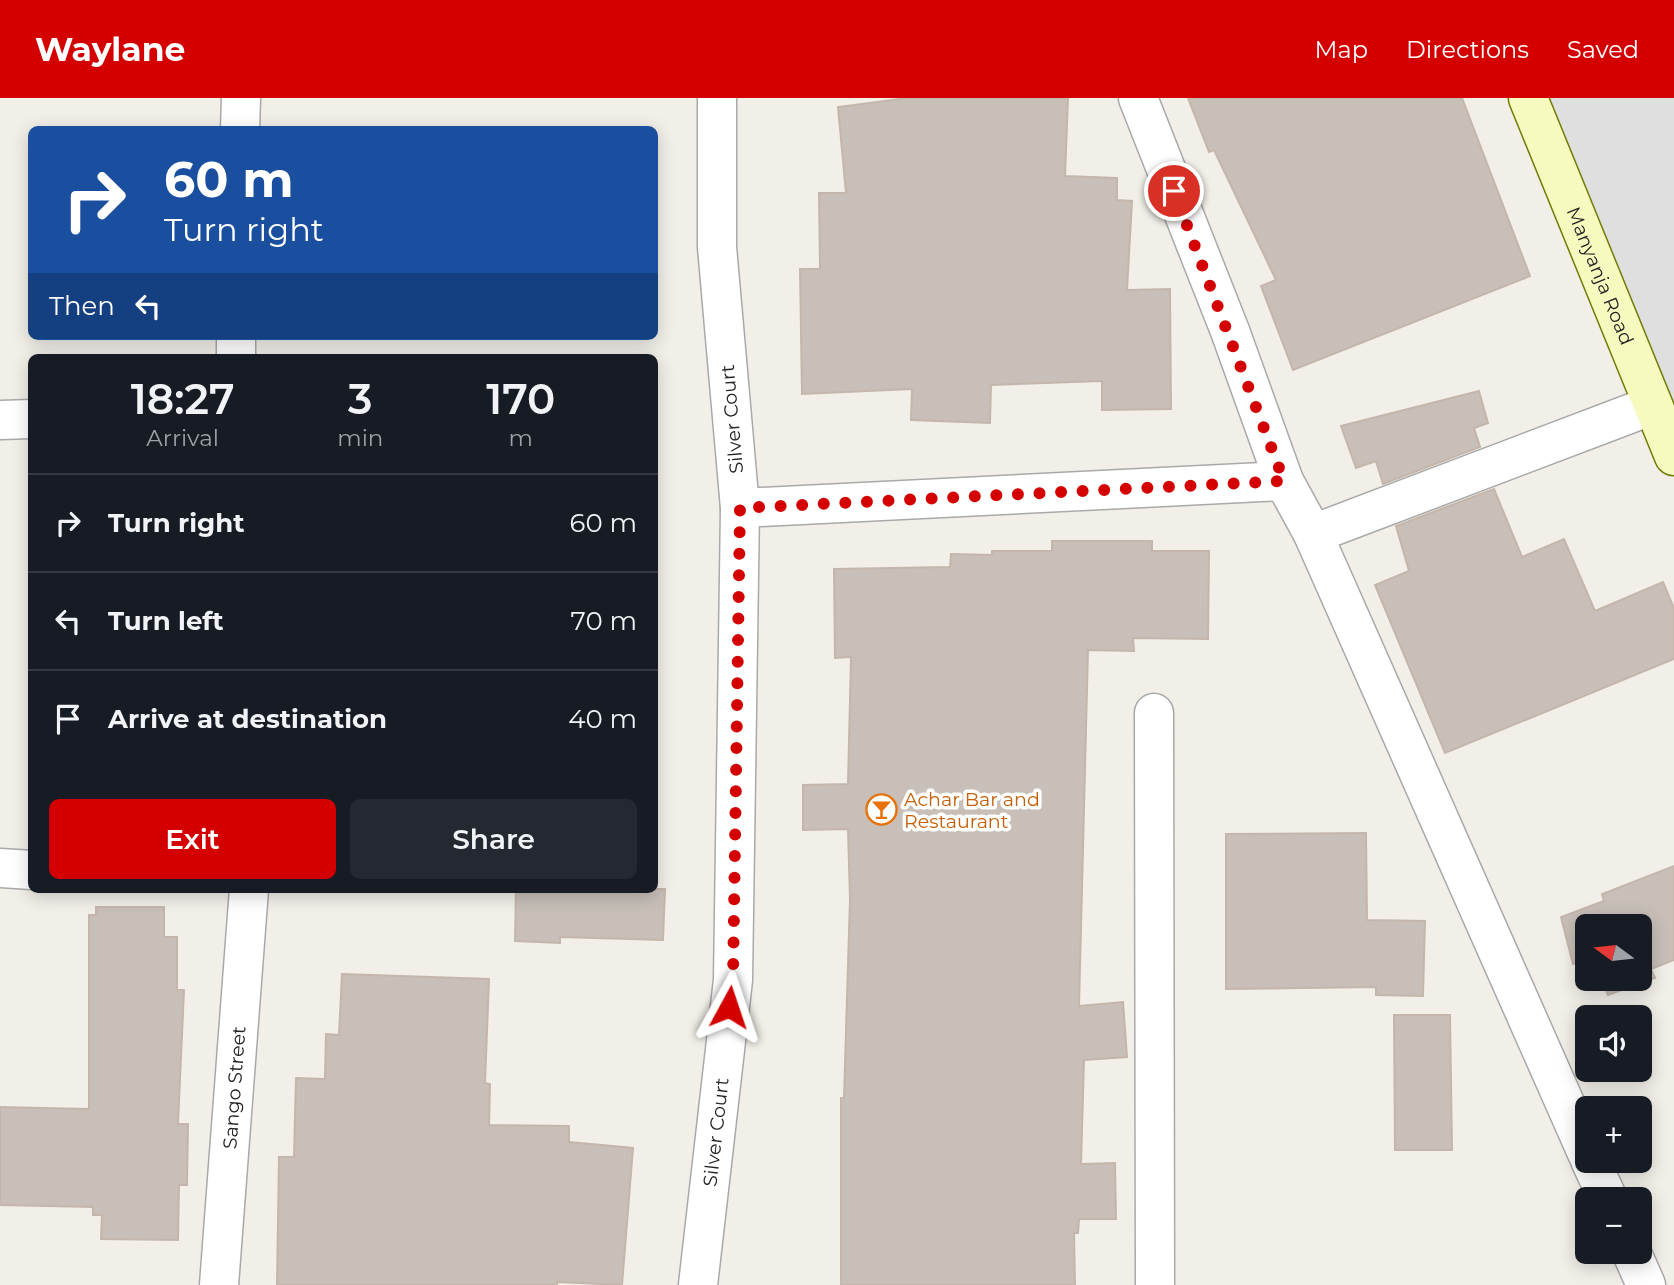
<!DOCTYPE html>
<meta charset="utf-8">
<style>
:root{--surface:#171b24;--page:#242831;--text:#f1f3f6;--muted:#9ea1a6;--line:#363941;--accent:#d40000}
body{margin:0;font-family:Montserrat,sans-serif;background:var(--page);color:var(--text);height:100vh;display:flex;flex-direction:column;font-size:26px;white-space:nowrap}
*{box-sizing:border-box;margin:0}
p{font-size:23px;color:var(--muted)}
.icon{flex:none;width:38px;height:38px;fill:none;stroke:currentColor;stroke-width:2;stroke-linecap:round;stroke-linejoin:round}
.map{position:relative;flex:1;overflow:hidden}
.details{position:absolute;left:28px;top:256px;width:630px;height:539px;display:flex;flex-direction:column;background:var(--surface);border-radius:10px;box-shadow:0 4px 18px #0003}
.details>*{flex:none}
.hud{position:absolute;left:28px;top:28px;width:630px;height:214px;border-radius:10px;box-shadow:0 4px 18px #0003;background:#1a4fa0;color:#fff;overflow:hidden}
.needle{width:46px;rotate:285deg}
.controls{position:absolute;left:1575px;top:816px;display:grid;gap:14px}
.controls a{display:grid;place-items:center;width:77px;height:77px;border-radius:10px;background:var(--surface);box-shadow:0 4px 18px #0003;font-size:35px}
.pin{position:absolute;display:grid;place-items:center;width:60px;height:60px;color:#fff;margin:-30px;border:4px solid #fff;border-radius:50%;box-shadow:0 2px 7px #0007}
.me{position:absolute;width:77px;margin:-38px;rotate:5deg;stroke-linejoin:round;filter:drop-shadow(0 0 5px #0008)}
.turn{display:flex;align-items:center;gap:24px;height:147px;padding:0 21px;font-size:32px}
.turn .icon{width:91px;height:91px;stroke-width:2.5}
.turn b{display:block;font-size:49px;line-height:60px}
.then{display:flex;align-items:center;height:66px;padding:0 21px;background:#0003;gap:14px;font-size:26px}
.eta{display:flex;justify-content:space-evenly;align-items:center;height:119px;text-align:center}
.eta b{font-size:42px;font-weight:600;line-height:49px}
.action{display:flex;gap:14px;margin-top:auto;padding:14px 21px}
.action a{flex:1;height:80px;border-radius:10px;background:var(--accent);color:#fff;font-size:28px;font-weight:600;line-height:80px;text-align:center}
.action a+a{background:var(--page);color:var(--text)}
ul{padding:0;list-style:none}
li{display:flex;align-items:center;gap:21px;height:98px;padding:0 21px;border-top:2px solid var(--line)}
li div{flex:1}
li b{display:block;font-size:26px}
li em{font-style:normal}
header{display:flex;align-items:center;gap:42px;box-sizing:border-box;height:98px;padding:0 35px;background:var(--accent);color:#fff}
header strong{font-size:33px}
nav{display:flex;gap:38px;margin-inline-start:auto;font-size:24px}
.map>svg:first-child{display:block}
.residential{fill:#e0dfdf}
.building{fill:#c7bfb8;stroke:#c4b6ab;stroke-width:2}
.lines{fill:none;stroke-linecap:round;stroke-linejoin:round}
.pedestrian-casing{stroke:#a9a9a9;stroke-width:41}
.minor-casing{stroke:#a9a9a9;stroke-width:41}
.secondary-casing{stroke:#707d05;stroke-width:41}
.pedestrian{stroke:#fff;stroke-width:38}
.minor{stroke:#fff;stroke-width:38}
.secondary{stroke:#f7fabf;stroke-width:38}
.route{stroke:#d40000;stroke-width:12;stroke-dasharray:0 21.6}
.labels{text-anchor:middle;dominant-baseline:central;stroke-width:7;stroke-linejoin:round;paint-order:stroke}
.street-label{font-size:19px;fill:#222;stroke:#fff}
.food-label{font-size:19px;fill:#c56008;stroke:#fff;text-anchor:start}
</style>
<header>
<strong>Waylane</strong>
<nav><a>Map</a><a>Directions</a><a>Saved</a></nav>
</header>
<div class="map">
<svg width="1674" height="1187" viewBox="0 0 1674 1187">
<rect width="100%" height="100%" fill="#f2efe9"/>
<polygon class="residential" points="1533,0 1674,0 1674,332"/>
<g class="building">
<polygon points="907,0 1068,0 1065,78 1117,80 1117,102 1132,103 1127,192 1170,191 1171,311 1102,312 1102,283 991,287 990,325 911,322 912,291 802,296 800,171 820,171 819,95 846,95 838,9"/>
<polygon points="1188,0 1462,0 1530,178 1293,272 1261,188 1276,182 1214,52 1209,54"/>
<polygon points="1479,293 1488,325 1474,330 1480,349 1383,386 1376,363 1356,370 1341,328"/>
<polygon points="1494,391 1522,459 1564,441 1595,513 1663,484 1674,510 1674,561 1445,655 1375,487 1409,473 1396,428"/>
<polygon points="1052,443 1152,443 1152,453 1209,453 1208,541 1133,540 1134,553 1088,552 1079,908 1123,904 1127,959 1084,962 1081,1066 1115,1065 1116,1121 1079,1121 1078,1135 1074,1135 1075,1187 841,1187 841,1000 844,1000 850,801 848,731 803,732 803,687 848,686 851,559 835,560 834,471 950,469 951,456 992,457 992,453 1052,453"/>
<polygon points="1366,735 1367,822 1425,823 1423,898 1376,897 1376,889 1226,891 1226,736"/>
<polygon points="1674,768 1674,862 1651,871 1655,880 1608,897 1601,880 1640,880 1640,828 1587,828 1587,861 1573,866 1561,819 1604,803 1602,796"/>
<polygon points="516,791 665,791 663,842 560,839 560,845 515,843"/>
<polygon points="96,809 164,809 164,839 177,839 177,892 184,892 178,1026 188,1026 187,1087 179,1087 178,1142 101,1141 102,1117 93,1117 93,1109 0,1107 0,1009 89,1011 89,817 96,817"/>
<polygon points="342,876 489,881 485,985 490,986 489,1027 569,1028 569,1044 633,1050 622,1187 557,1184 557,1187 277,1187 279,1059 294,1059 296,980 325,981 326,936 339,937"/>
<polygon points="1394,917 1450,917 1452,1052 1395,1052"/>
</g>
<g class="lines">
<defs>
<polyline id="pedestrian" points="1313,436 1653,307"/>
<g id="minor">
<polyline points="1138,0 1230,233 1284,383 1313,436 1587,1055"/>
<polyline points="240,32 241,0"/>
<polyline points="236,259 236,238"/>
<polyline points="0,322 32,321"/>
<polyline points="740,410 1284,383"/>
<polyline points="1154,615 1155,1187"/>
<polyline points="0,770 32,772"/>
<polyline points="1590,1062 1608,1101"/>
<polyline points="1631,1153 1646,1187"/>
<path id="s1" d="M219 1187 249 791"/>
<path id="s2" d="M698 1187 733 882 740 410 717 149V0"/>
</g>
<g id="secondary">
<path id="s3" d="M1528 0 1674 358"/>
</g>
</defs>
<use href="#pedestrian" class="pedestrian-casing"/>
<use href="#minor" class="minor-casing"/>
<use href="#secondary" class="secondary-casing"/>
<use href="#pedestrian" class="pedestrian"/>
<use href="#minor" class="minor"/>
<use href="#secondary" class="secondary"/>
</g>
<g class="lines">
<polyline class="route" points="729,909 733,881 740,410 1284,383 1174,93"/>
</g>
<defs>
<symbol id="bar-ring" viewBox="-11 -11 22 22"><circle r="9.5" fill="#fff" stroke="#e8710a" stroke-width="1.5"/><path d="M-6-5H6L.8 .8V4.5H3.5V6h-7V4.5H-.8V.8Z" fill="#e8710a"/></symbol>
</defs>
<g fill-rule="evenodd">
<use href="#bar-ring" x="864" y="694" width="35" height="35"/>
</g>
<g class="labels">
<g class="street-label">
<text stroke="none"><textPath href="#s3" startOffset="192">Manyanja Road</textPath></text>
<text transform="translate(732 321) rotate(-95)">Silver Court</text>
<text stroke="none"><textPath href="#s1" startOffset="198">Sango Street</textPath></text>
<text stroke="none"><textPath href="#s2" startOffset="154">Silver Court</textPath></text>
</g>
<g class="food-label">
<text x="904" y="701">Achar Bar and<tspan x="904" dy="22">Restaurant</tspan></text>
</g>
</g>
</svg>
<div class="controls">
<a><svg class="needle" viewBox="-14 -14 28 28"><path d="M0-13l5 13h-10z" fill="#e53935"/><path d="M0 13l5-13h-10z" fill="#9ea1a6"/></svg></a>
<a><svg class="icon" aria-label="sound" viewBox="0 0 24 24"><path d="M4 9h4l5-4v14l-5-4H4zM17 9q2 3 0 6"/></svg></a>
<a>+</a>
<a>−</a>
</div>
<div class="pin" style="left:1174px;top:93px;background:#d93025"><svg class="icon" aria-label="arrive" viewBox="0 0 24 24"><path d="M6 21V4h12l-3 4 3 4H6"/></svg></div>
<svg class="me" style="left:729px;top:909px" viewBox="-20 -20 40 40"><path d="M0-17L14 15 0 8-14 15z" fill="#d40000" stroke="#fff" stroke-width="4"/></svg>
<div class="hud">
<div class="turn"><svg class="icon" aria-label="right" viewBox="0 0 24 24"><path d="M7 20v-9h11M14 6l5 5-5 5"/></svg><div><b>60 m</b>Turn right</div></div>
<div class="then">Then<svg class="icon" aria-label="left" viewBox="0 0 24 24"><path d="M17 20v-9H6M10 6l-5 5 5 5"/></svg></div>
</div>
<section class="details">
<div class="eta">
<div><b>18:27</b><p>Arrival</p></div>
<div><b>3</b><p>min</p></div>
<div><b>170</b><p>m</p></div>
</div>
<ul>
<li><svg class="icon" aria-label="right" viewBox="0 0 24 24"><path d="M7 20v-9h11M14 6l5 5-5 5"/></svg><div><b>Turn right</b></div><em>60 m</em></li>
<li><svg class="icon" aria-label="left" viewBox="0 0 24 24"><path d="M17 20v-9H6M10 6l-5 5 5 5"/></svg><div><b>Turn left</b></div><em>70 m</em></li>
<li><svg class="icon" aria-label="arrive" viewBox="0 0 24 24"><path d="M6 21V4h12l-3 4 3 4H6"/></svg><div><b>Arrive at destination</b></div><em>40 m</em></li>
</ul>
<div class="action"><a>Exit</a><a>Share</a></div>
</section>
</div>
